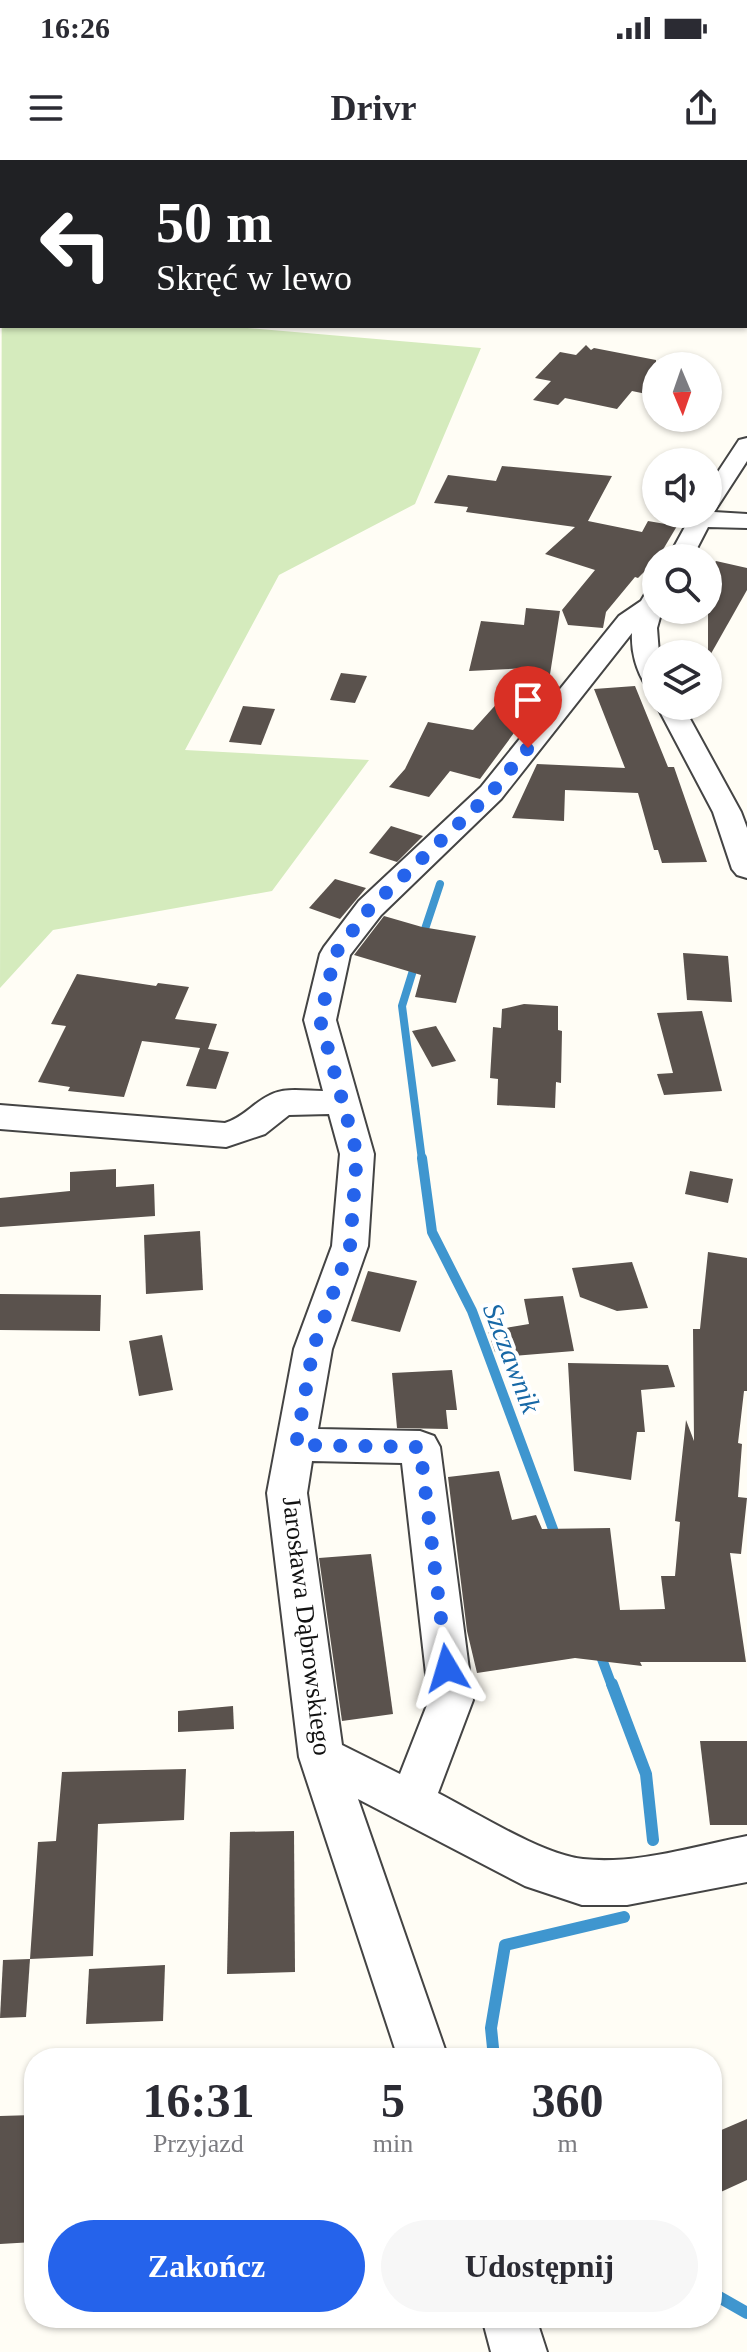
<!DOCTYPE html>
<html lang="pl">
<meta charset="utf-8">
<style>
:root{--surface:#fff;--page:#f7f7f7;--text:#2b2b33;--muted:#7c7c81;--accent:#2563eb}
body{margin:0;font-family:"Times New Roman",serif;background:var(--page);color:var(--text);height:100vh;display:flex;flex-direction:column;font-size:30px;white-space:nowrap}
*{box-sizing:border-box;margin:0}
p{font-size:26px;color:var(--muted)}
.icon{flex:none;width:44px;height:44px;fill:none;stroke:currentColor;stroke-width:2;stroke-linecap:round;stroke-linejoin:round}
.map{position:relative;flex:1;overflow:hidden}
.drawer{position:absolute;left:24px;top:1888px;width:698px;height:280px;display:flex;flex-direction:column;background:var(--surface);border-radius:32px;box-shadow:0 2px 6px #0004}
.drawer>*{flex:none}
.hud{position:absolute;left:0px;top:0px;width:748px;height:168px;box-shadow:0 2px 6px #0004;background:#202124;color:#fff;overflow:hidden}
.needle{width:52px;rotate:178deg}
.fabs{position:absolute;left:642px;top:192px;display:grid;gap:16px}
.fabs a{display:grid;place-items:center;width:80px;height:80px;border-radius:50%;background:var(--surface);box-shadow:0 2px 6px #0004;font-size:40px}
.pin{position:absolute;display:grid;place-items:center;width:68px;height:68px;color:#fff;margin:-82px -34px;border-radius:50% 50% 50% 0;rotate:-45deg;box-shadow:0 0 8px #0007}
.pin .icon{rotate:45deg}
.me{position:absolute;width:88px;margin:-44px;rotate:353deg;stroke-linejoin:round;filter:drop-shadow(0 0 6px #0008)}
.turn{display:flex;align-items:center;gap:28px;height:168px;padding:0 24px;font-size:36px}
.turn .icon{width:104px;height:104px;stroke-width:2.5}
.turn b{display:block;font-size:56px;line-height:68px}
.eta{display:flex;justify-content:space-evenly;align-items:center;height:136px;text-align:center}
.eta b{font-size:48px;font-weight:600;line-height:56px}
.cta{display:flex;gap:16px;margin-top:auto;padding:16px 24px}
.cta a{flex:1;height:92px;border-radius:48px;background:var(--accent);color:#fff;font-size:32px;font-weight:600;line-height:92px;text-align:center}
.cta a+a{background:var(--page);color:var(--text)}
.status{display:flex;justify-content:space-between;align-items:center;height:56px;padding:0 40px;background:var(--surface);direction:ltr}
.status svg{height:22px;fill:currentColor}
header{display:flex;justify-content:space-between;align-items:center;height:104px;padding:0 24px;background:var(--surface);font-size:36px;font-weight:600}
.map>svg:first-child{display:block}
.green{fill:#d5ebbd}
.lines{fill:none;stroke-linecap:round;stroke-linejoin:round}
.stream-far2{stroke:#3f96cf;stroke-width:8}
.stream-far1{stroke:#3f96cf;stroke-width:10}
.stream{stroke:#3f96cf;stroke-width:12}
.building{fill:#5a524d}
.minor-casing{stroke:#444;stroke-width:4}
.minor{fill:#fff;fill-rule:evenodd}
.route{stroke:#2563eb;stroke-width:14;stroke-dasharray:0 25.2}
.labels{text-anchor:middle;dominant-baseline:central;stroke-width:8;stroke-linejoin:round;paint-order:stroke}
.street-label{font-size:26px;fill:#111;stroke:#fff}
.water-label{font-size:28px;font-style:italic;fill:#1768a6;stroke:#fff}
</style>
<div class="status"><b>16:26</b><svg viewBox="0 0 49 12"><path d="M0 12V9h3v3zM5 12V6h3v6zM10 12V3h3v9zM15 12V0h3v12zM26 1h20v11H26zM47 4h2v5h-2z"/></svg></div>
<header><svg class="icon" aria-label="menu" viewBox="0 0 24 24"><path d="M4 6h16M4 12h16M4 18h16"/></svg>Drivr<svg class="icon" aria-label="share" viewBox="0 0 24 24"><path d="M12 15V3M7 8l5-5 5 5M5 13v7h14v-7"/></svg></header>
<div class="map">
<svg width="747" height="2192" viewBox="0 0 747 2192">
<rect width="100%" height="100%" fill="#fffdf5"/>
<polygon class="green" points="2,48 2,166 224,166 481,188 415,344 279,415 185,590 369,600 272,731 53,770 0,828"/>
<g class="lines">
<g class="stream-far2">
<polyline points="422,778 440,724"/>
<polyline points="415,804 402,846 422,1000"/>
</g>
<g class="stream-far1">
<polyline points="422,998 432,1072 472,1151 557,1380"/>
<polyline points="599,1491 612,1526"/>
</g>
<g class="stream">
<polyline points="612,1524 646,1614 653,1680"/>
<polyline points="494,1898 491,1868 505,1785 624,1757"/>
<polyline points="712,2133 747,2153"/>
</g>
</g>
<g class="building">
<polygon points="586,185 591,190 594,188 656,200 656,236 632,231 617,249 565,238 558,245 533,240 551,221 535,218 560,192 576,195"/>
<polygon points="502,306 612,316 588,361 642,372 648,361 677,366 658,398 638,418 635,417 606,452 603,468 568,465 562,450 595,410 545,394 575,367 466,352 468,347 434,343 448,315 496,321"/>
<polygon points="716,401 747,408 747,430 708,499 708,411"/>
<polygon points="526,448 560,451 548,527 480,619 450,611 429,637 389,627 405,609 428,562 473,570 529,508 469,511 481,461 524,465"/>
<polygon points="341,513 367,516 355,543 330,540"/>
<polygon points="635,526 668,607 674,607 707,702 662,703 658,690 654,690 638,633 565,630 564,661 512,658 537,604 625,608 594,529"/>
<polygon points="243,546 275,549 261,585 229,582"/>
<polygon points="391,666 423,676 397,702 369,693"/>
<polygon points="335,719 366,728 340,759 309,748"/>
<polygon points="384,756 422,767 476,776 456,843 415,837 421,815 354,795"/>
<polygon points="683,793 728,796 732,842 687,840"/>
<polygon points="77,814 156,826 158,823 189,827 175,859 217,864 208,889 229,892 216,929 186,926 200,888 142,881 124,937 68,931 70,927 38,922 66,866 51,864"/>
<polygon points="524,844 558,846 558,870 562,871 561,923 556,922 555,948 497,945 498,919 490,918 493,867 501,868 502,849"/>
<polygon points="702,851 722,931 664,935 657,914 673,913 657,853"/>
<polygon points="436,866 456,901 432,907 412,871"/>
<polygon points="116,1009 116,1027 154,1024 155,1056 0,1067 0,1038 70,1031 70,1012"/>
<polygon points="690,1011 733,1019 728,1043 685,1034"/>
<polygon points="200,1071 203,1130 146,1134 144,1075"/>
<polygon points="708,1092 747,1098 747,1231 744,1231 738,1283 742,1284 738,1337 747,1338 741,1394 730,1393 746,1502 640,1502 642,1506 575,1498 477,1513 467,1471 448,1317 499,1311 512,1360 536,1355 542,1369 610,1368 620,1450 665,1449 661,1416 675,1416 680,1362 675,1361 686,1260 694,1281 693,1169 700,1169"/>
<polygon points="632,1102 648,1148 617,1151 580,1137 572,1108"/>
<polygon points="368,1111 417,1121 400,1172 351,1161"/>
<polygon points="0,1134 101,1135 100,1171 0,1170"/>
<polygon points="563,1136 574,1191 513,1196 495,1192 488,1171 529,1164 524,1139"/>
<polygon points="162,1175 173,1230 139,1236 129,1181"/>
<polygon points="568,1203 668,1205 675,1227 641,1230 645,1272 637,1272 631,1320 574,1311"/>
<polygon points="452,1210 457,1250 446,1250 448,1269 397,1268 392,1213"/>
<polygon points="371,1394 393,1554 342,1561 319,1398"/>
<polygon points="233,1546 234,1569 178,1572 178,1551"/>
<polygon points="700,1581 747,1581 747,1665 710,1665"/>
<polygon points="186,1609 184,1660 98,1664 93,1796 30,1799 38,1682 56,1681 62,1612"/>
<polygon points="294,1671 295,1812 227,1814 230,1672"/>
<polygon points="30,1799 26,1857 0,1858 3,1800"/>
<polygon points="165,1805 163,1861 86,1864 89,1809"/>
<polygon points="34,1955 34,2082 0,2084 0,1956"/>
<polygon points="747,1959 747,2020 712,2036 712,1974"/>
</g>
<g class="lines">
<defs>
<g id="minor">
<polygon points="0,20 2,20 0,32"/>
<polygon points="747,61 747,72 746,72 746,61"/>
<rect x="746" y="87" width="1" height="12"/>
<polygon points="747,278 747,301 714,352 747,354 747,368 708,367 692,398 668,398 692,354 708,354 708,327 739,280"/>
<path d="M656 429V450H662L657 468 659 494H656V529L647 527C636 511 631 491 632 473L501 639 381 755 350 795 336 860 374 994 368 1086 332 1189 318 1269 420 1271 434 1276 440 1287 473 1540 438 1633C477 1653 541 1694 583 1699 636 1705 695 1686 747 1676V1722L627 1745H582L525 1726 358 1639 448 1898H398L299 1597 267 1333 294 1189 332 1086 340 994 329 954 289 955 265 974 226 987 0 969V945L225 963C244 957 253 943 270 935 284 927 307 931 323 931L304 860 320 794 324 787 359 741 481 627 619 456 641 441 647 431ZM312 1301 402 1303 429 1540 400 1614 342 1585 307 1333Z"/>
<polygon points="657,546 683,546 741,652 747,668 747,718 737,715 732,709 713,652"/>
<polygon points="482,2158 536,2158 547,2192 491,2192"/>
</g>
</defs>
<use href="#minor" class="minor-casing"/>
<use href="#minor" class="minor"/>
</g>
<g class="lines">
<polyline class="route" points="447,1508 420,1287 296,1285 313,1189 350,1086 357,994 320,860 335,794 370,748 491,633 528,588"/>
</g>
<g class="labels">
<g class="street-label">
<text transform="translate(307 1466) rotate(83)">Jarosława Dąbrowskiego</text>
</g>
<g class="water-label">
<text transform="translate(512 1198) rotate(69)">Szczawnik</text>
</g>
</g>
</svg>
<div class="fabs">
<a><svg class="needle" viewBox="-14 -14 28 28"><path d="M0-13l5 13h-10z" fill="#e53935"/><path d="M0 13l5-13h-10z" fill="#7c7c81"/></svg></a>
<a><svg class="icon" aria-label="sound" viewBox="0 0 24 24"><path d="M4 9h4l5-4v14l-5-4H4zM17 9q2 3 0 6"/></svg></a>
<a><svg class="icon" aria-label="search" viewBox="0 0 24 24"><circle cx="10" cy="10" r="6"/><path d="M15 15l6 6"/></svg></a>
<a><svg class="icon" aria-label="layers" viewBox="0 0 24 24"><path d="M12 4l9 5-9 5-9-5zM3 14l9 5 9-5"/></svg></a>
</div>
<div class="pin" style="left:528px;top:588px;background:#d93025"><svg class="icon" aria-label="arrive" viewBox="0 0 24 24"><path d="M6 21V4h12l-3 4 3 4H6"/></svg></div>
<svg class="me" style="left:447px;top:1508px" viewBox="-20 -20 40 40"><path d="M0-17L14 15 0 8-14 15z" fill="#2563eb" stroke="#fff" stroke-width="4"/></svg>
<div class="hud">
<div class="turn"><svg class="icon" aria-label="left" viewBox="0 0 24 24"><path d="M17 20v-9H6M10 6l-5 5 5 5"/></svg><div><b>50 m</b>Skręć w lewo</div></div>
</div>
<section class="drawer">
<div class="eta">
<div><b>16:31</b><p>Przyjazd</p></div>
<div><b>5</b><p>min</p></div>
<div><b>360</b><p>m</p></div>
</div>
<div class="cta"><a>Zakończ</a><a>Udostępnij</a></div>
</section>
</div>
